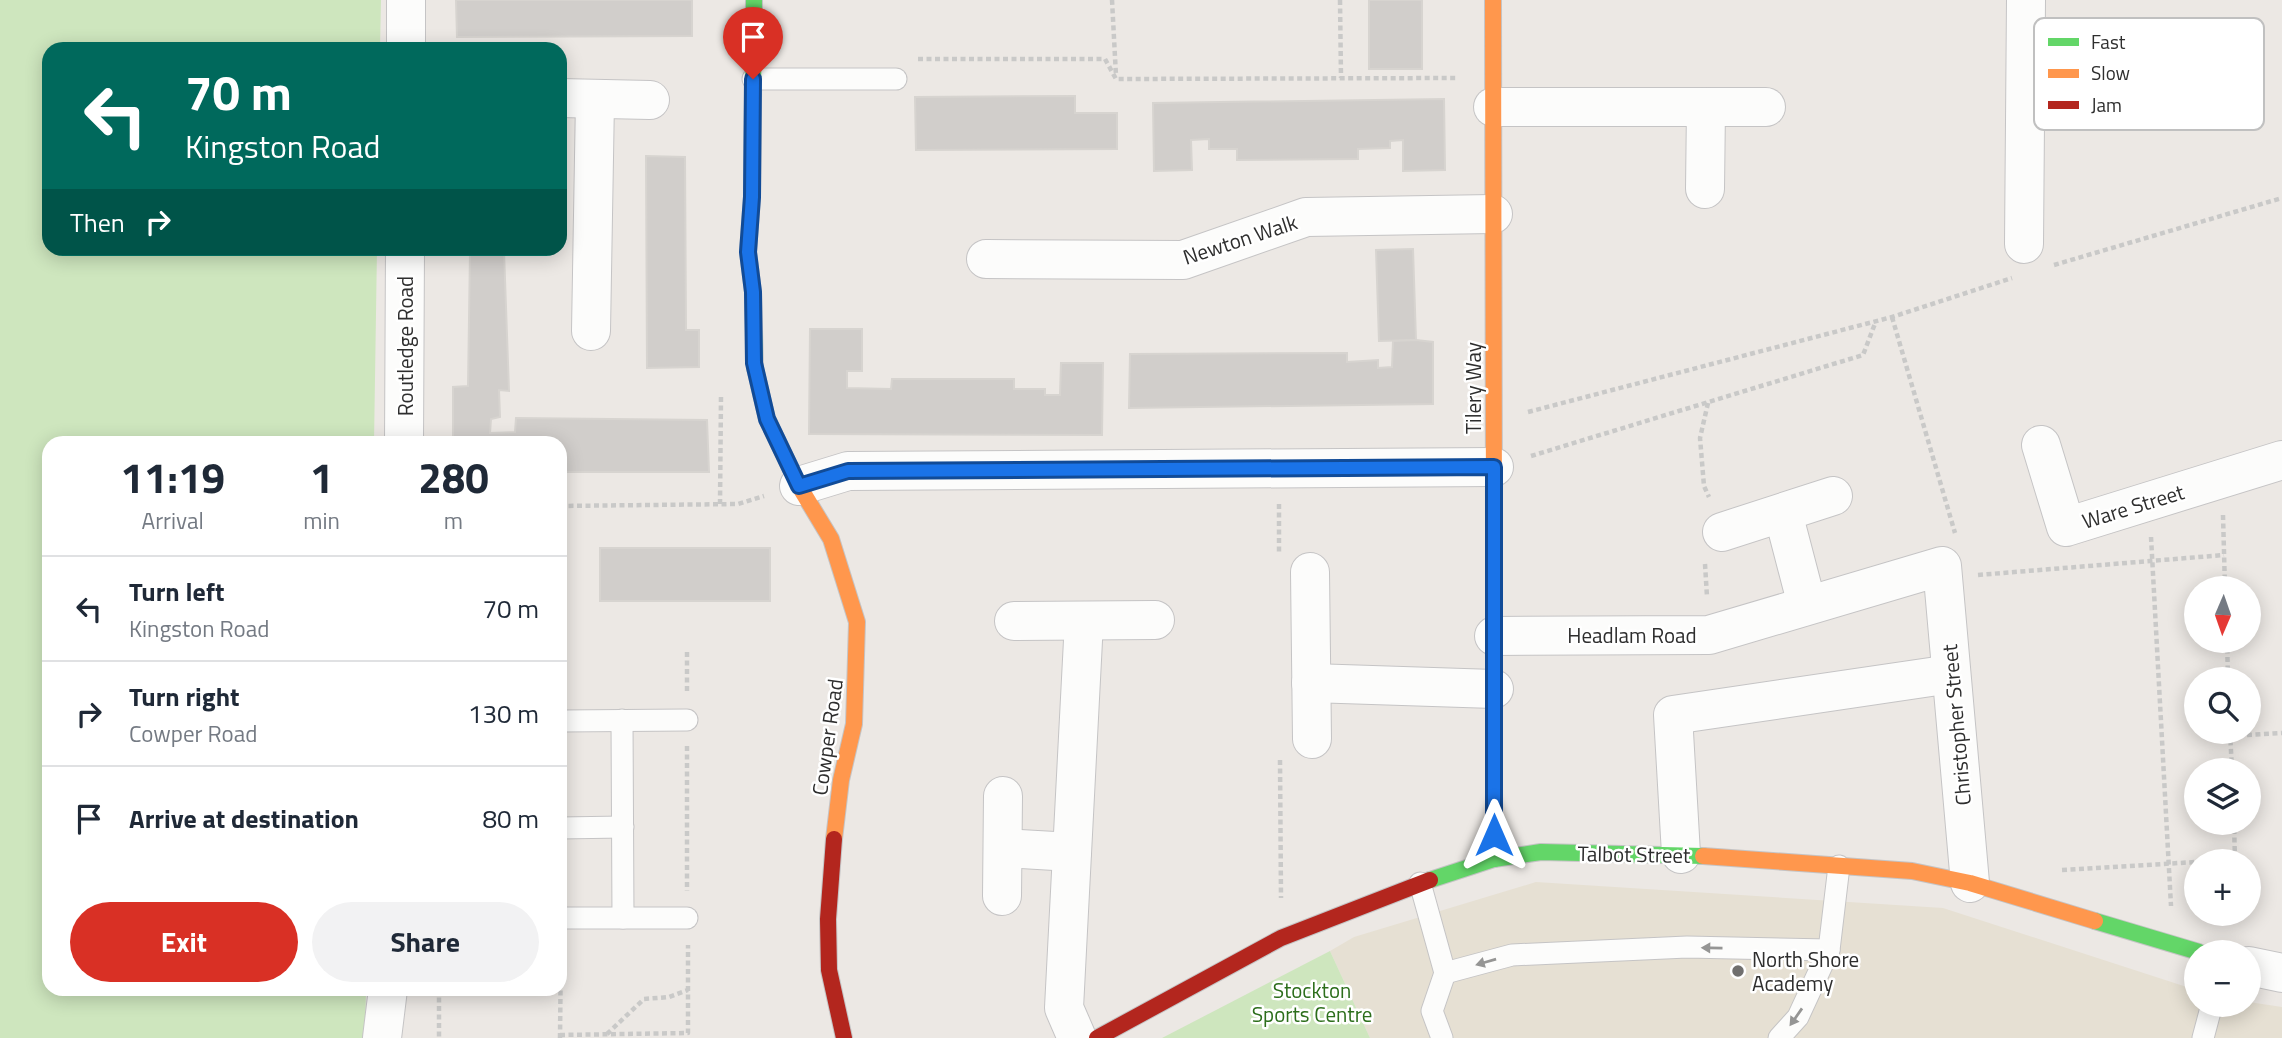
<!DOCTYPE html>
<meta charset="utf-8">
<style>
:root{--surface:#fff;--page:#f2f2f3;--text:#1f2937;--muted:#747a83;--line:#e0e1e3;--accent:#d93025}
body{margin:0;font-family:"Titillium Web",sans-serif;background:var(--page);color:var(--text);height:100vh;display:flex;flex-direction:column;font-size:26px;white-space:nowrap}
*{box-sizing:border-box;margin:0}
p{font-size:23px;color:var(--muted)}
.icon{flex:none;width:38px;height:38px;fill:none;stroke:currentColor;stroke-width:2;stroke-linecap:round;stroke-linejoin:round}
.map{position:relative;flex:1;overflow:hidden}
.side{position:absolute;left:42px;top:436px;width:525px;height:560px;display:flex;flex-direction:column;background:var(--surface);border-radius:21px;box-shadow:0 4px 18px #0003}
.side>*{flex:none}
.banner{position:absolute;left:42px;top:42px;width:525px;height:214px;border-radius:21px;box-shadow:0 4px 18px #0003;background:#00695c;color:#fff;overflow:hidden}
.needle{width:46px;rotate:182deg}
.buttons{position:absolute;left:2184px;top:576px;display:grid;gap:14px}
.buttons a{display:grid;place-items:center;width:77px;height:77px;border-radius:50%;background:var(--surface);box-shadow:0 4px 18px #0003;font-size:35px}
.pin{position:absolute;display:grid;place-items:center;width:60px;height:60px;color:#fff;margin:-72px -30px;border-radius:50% 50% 50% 0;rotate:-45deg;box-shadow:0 0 7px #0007}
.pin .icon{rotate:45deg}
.me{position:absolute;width:77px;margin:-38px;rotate:0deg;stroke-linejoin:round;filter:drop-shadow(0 0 5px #0008)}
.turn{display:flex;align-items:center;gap:24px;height:147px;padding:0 28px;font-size:32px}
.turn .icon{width:91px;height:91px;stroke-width:2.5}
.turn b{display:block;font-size:49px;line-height:60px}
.then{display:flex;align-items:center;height:66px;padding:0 28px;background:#0003;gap:14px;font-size:26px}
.eta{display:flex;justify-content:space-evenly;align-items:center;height:119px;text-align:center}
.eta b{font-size:42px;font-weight:700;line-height:49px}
.button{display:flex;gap:14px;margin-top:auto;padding:14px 28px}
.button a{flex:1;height:80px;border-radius:42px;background:var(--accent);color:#fff;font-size:28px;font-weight:700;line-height:80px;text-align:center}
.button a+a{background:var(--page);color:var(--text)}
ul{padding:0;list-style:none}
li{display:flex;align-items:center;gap:21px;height:105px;padding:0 28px;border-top:2px solid var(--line)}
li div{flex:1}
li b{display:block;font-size:26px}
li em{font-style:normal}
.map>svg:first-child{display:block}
.education{fill:#e6e0d3}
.green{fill:#cee6be}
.building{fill:#d1cecb;stroke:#d7d4d0;stroke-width:2}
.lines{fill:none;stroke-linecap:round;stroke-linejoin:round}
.lane-casing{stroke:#c5c4c5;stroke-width:23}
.street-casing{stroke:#c5c4c5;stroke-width:40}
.fast-casing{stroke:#c5c4c5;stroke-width:18}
.slow-casing{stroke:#c5c4c5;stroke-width:18}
.jam-casing{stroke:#c5c4c5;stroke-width:18}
.path{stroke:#c9c9c8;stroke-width:4.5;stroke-dasharray:5 3.5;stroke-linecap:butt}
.lane{stroke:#fcfcfb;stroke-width:21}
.street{stroke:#fcfcfb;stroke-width:38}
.fast{stroke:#63d668;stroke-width:16}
.slow{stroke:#ff974d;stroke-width:16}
.jam{stroke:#b3261e;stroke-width:16}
.oneway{fill:#959594}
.route-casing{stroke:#114b97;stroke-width:18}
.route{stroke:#1a73e8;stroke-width:12}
.poi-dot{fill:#706f6e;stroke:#fff;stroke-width:2.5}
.labels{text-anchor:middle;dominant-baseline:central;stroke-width:5;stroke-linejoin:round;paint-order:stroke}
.street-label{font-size:21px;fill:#2e2e2e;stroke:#fff}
.poi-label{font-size:21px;fill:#2e2e2e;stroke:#fff;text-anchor:start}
.park-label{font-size:21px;fill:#2c6e1b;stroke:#fff}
.key{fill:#fff;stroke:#c0c0c0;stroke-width:2}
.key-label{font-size:19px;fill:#2e2e2e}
</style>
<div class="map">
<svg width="2282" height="1038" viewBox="0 0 2282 1038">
<rect width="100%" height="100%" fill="#ece8e4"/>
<polygon class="education" points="1536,882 1943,908 2196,990 2196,1004 2249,1004 2249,1002 2282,1007 2282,1038 1370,1038 1330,951 1354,937"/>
<g class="green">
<polygon points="0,0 381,0 380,49 49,49 49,248 377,249 374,443 49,443 49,989 366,989 365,1038 0,1038"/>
<polygon points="1330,951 1370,1038 1162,1038"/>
</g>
<g class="building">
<polygon points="456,0 692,0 692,36 457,37"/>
<rect x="1369" y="0" width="53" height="69"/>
<polygon points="1075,96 1075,113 1117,113 1117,149 916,150 915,97"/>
<polygon points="1444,99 1445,170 1403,171 1403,140 1390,141 1390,148 1358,149 1358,159 1237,160 1237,149 1209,149 1209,139 1191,140 1192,170 1154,171 1153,103"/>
<polygon points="646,156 685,157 686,330 699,330 699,367 647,368"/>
<polygon points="1413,249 1416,340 1379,341 1376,250"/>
<polygon points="504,251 509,391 499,390 500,417 491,419 490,433 515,432 516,418 707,420 709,472 560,472 560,443 453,443 453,387 468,386 470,252"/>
<polygon points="810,329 862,329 862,371 847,371 847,388 891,389 892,379 1014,379 1014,389 1045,389 1045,395 1060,395 1061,363 1103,363 1102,435 809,434"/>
<polygon points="1416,340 1433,342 1433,404 1129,408 1130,354 1347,353 1347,362 1378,360 1378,368 1392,367 1393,341"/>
<rect x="600" y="548" width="170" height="53"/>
</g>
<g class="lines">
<defs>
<g id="lane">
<polyline points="753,79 896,79"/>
<polyline points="622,720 623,918"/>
<polyline points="562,721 687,720"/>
<polyline points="560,828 623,827"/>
<polyline points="1420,883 1445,973 1432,1011 1442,1038"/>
<polyline points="562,918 687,918"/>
<polyline points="1445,973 1512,955 1687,947 1829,950"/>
<polyline points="1779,1038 1798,1017 1829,950 1839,866"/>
<polyline points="2203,1038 2212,1004"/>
</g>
<g id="street">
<polyline points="406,49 406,0"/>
<polyline points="560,98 650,100"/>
<polyline points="1493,107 1766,107"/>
<polyline points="1705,189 1706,107"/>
<polyline points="2024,244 2026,0"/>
<polyline points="986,259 1183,260 1306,217 1493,214"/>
<polyline points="591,331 595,100"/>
<polyline points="404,443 405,248"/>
<polyline points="2041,445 2066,527 2282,460"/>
<polyline points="799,486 848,471 1494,467"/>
<polyline points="1783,513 1807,605"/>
<polyline points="1722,532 1833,496"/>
<polyline points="1310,572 1312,739"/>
<polyline points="1014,621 1155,620"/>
<polyline points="1494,636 1709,635 1942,566 1970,883"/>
<polyline points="1311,683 1494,689"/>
<polyline points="1004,848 1072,852"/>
<polyline points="1681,854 1673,715 1951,674"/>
<polyline points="1002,896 1003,796"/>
<polyline points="2249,966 2282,973"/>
<polyline points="382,1038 388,989"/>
<polyline points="1077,1038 1064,1008 1084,621"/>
</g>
<g id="fast">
<polyline points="754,0 752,197 748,252 753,292 755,368"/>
<polyline points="1494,530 1494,859"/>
<polyline points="1430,880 1494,859 1541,852 1703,856"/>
<polyline points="2095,921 2199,952"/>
</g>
<g id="slow">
<polyline points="1493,0 1494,530"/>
<polyline points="755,368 767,419 799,486 831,539 857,622 854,724 841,780 834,839"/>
<polyline points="1703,856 1912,871 1970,883 2095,921"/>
</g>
<g id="jam">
<polyline points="834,839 828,919 829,970 844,1038"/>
<polyline points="1097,1038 1281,938 1430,880"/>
</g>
</defs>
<use href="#lane" class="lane-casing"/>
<use href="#street" class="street-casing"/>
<use href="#fast" class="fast-casing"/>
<use href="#slow" class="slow-casing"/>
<use href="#jam" class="jam-casing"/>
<g class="path">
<polyline points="1112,0 1116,76"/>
<polyline points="1340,0 1341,78"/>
<polyline points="918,59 1105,59 1116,79 1457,78"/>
<polyline points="2054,265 2282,198"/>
<polyline points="1892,317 1955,533"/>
<polyline points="1708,403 1700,438 1704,486 1709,497"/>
<polyline points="1528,412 1892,317 2012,278"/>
<polyline points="1531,456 1863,355 1876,321"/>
<polyline points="720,504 721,396"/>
<polyline points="1279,504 1279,552"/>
<polyline points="560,506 738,504 764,496"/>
<polyline points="2223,515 2225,588"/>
<polyline points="2151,537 2171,906"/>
<polyline points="1705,564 1707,597"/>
<polyline points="1978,575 2224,555"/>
<polyline points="2227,640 2228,679"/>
<polyline points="687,652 687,691"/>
<polyline points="563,693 563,650"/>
<polyline points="2230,732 2232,770"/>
<polyline points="2230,736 2282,733"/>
<polyline points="687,746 687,891"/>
<polyline points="1280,760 1281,898"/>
<polyline points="562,792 562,747"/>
<polyline points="561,854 561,891"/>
<polyline points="2210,861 2235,860 2234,822"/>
<polyline points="2062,870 2196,862"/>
<polyline points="439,989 439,1038"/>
<polyline points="607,1034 644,999 669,997 688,990"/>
<polyline points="560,1035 688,1033 688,945"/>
<polyline points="560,1038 561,945"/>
</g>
<use href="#lane" class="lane"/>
<use href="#street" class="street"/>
<use href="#fast" class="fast"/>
<use href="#slow" class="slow"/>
<use href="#jam" class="jam"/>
</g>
<defs><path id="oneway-solid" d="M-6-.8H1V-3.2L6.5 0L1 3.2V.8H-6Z" transform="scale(1.75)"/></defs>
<g class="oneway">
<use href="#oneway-solid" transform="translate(1712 948) rotate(-179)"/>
<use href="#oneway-solid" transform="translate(1486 962) rotate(164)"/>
<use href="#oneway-solid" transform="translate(1796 1017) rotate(125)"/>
</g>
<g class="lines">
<defs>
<polyline id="route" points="753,79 752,197 748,252 753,292 754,363 767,419 799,486 848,471 1494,467 1494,835"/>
</defs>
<use href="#route" class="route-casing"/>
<use href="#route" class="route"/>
</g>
<circle class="poi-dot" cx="1738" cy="971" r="7"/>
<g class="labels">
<g class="street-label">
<text transform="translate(1240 239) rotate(-18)">Newton Walk</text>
<text transform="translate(405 346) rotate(-90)">Routledge Road</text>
<text transform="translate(1473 388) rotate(-90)">Tilery Way</text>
<text transform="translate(2133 506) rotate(-17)">Ware Street</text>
<text x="1632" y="635">Headlam Road</text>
<text transform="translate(1956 725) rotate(-95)">Christopher Street</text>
<text transform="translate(827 737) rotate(-82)">Cowper Road</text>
<text transform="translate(1634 854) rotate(1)">Talbot Street</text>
</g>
<g class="poi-label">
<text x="1752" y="959">North Shore<tspan x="1752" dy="24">Academy</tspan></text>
</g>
<g class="park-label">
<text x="1312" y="990">Stockton<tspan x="1312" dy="24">Sports Centre</tspan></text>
</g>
</g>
<rect x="2034" y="18" width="230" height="112" rx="10" class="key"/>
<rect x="2048" y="38" width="31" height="8" fill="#63d668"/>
<rect x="2048" y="69" width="31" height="9" fill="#ff974d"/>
<rect x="2048" y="101" width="31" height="8" fill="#b3261e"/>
<g class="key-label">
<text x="2091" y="49">Fast</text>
<text x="2091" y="80">Slow</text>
<text x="2091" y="112">Jam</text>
</g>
</svg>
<div class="buttons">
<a><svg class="needle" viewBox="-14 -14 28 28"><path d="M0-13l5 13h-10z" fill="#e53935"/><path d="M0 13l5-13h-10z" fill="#747a83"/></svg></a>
<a><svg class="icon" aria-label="search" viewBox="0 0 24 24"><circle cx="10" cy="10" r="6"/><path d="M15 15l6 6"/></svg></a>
<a><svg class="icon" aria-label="layers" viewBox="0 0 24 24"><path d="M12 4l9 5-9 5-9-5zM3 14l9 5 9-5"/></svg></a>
<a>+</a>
<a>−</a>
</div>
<div class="pin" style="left:753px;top:79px;background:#d93025"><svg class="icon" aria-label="arrive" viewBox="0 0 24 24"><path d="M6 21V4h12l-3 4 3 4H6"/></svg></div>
<svg class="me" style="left:1494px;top:835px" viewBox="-20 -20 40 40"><path d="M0-17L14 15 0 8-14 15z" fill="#1a73e8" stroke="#fff" stroke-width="4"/></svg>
<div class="banner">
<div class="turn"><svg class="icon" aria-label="left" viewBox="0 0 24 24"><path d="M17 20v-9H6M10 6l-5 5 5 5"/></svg><div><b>70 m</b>Kingston Road</div></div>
<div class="then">Then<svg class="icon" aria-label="right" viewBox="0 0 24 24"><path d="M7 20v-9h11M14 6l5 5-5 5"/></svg></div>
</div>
<section class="side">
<div class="eta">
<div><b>11:19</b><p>Arrival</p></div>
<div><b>1</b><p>min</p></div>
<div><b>280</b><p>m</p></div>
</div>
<ul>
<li><svg class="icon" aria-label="left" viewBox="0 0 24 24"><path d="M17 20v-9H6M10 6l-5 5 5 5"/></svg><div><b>Turn left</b><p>Kingston Road</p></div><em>70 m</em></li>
<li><svg class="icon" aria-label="right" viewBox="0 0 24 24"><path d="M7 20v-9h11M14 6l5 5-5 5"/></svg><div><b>Turn right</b><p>Cowper Road</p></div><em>130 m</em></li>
<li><svg class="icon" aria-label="arrive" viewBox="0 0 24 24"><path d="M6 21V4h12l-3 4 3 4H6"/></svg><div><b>Arrive at destination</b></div><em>80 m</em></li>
</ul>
<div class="button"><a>Exit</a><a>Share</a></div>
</section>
</div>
